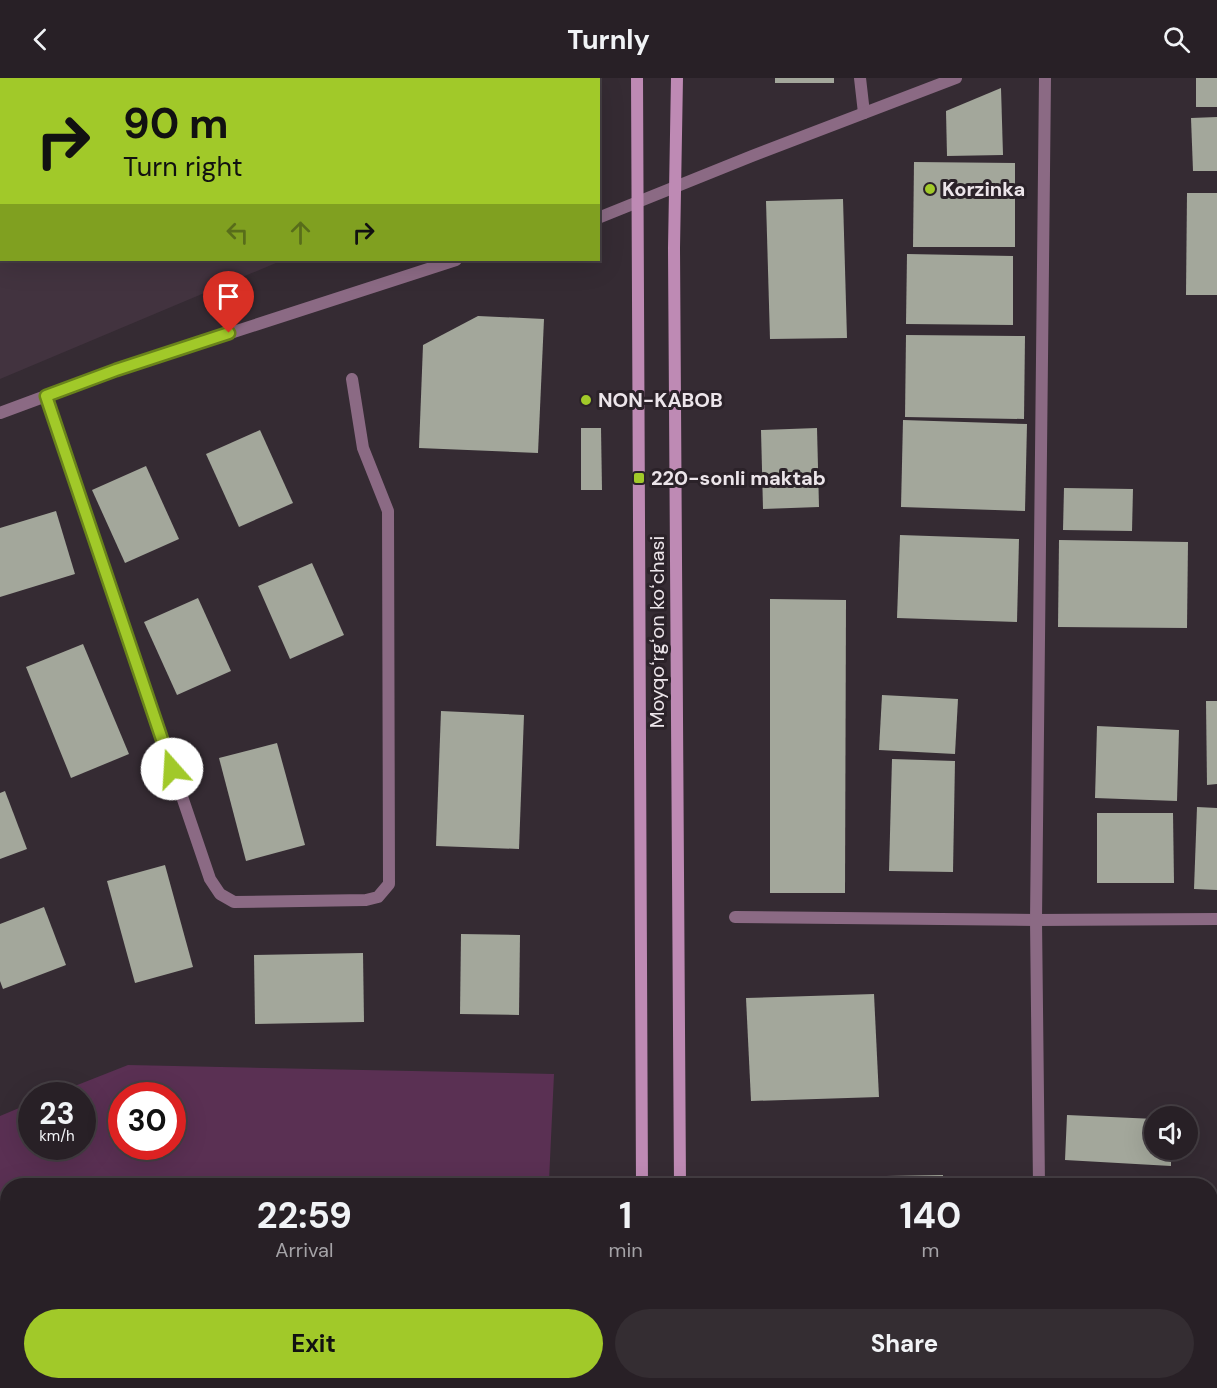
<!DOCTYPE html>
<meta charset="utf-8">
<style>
:root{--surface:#282026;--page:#342d32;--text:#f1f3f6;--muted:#a5a3a7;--line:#443e43;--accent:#a1c929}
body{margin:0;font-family:"DM Sans",sans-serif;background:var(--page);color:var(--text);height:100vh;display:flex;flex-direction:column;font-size:22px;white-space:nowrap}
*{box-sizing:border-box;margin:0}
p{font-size:20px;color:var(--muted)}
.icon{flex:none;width:33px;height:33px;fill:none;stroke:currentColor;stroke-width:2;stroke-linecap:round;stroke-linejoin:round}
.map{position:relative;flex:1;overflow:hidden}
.panel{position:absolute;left:0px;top:1100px;width:1218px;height:212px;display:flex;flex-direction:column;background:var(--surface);border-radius:24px 24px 0 0;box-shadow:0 6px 24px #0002,0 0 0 2px var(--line)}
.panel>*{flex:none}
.guide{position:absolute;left:0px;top:0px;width:600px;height:183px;box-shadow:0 6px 24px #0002,0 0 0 2px var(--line);background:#a1c929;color:#111;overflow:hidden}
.buttons{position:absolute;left:1144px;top:1028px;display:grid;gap:12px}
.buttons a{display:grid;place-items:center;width:54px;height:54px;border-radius:50%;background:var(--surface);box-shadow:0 6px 24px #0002,0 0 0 2px var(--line);font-size:30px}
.speed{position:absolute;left:18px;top:1004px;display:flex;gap:12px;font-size:30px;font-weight:700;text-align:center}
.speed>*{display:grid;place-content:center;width:78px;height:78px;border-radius:50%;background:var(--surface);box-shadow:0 6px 24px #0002,0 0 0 2px var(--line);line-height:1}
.speed small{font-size:15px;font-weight:400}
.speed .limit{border:9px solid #d22;background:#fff;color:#111}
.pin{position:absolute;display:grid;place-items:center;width:51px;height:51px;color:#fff;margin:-62px -26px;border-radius:50% 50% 50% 0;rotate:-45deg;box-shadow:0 0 6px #0007}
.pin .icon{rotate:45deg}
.me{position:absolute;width:66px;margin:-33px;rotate:341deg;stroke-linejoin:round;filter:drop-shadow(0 0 4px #0008)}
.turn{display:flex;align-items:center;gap:21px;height:126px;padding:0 24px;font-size:27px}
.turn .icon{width:78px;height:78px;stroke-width:2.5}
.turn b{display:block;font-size:42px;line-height:51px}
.lanes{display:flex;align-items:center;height:57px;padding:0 24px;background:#0003;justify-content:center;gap:30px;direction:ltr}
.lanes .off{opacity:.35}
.eta{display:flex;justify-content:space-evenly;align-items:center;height:102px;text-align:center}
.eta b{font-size:36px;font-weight:700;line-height:42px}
.primary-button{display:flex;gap:12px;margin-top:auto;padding:12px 24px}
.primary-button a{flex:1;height:69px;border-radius:36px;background:var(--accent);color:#111;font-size:24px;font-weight:700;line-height:69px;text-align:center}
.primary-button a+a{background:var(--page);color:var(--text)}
header{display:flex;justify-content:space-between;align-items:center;height:78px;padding:0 24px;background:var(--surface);font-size:27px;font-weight:700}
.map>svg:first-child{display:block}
.built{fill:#42333f}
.green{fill:#5a3053;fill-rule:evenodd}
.building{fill:#a3a79b}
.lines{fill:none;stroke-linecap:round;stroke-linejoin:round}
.service{stroke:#8b6a84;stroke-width:12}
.minor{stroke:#8b6a84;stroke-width:12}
.secondary{stroke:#be8ab4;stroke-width:12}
.route-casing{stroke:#69831b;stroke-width:15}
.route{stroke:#a1c929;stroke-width:10}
.poi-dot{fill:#a1c929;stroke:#2b2229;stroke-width:2}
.labels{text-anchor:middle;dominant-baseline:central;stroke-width:6;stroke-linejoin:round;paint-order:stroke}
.poi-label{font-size:20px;font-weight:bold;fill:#ece5ea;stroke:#2b2229;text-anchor:start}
.street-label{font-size:20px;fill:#ece5ea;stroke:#2b2229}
</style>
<header><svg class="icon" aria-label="back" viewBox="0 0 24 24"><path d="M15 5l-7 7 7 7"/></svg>Turnly<svg class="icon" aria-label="search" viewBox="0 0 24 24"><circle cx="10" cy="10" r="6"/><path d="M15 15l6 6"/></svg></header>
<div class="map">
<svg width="1217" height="1310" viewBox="0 0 1217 1310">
<rect width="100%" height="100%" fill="#352b33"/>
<polygon class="built" points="0,0 140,1 2,2 2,182 283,182 0,301"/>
<path class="green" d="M128 987 554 996 549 1103 346 1107H8L7 1167 0 1170V1038L31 1025 32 1068H82V1017H52ZM122 1017H172V1068H122Z"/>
<g class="building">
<rect x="775" y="0" width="59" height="5"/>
<rect x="1196" y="0" width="21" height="29"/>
<polygon points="1001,10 1003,77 947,78 946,33"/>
<polygon points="1217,39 1217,93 1193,93 1191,40"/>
<polygon points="914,84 1015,85 1015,169 913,169"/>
<polygon points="1187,115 1217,115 1217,217 1186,217"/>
<polygon points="843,121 847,260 770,261 766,123"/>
<polygon points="907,176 1013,178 1013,247 906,246"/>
<polygon points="478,238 544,241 538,375 419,370 423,267"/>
<polygon points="906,257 1025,258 1024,341 905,339"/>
<polygon points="903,342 1027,346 1025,433 901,429"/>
<polygon points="581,350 601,350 602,412 581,412"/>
<polygon points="817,350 819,429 763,431 761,352"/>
<polygon points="260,352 293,425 239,449 206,376"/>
<polygon points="146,388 179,461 125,485 92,412"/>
<polygon points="1064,410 1133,411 1132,453 1063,452"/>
<polygon points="56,433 75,496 0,519 0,450"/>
<polygon points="900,457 1019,461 1017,544 897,540"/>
<polygon points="1059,462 1188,464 1187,550 1058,549"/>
<polygon points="312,485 344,557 290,581 258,508"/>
<polygon points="198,520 231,593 177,617 144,544"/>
<polygon points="770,521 846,522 845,815 770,815"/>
<polygon points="83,566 129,676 71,700 26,589"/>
<polygon points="882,617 958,621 955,676 879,672"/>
<polygon points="1206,623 1217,623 1217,706 1207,707"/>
<polygon points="441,633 524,637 519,771 436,768"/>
<polygon points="1097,648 1179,652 1177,723 1095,720"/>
<polygon points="277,665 305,767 246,783 219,680"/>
<polygon points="892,681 955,683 953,794 889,793"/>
<polygon points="5,713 27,771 0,781 0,715"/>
<polygon points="1197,729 1217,730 1217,812 1194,811"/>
<polygon points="1097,735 1173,735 1174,805 1097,805"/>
<polygon points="165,787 193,889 135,905 107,803"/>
<polygon points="44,829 66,887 3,911 0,903 0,846"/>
<polygon points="461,856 520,857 519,937 460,936"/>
<polygon points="363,875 364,944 255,946 254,877"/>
<polygon points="874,916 879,1019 751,1023 746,920"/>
<polygon points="1067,1037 1155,1041 1155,1071 1171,1071 1171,1088 1065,1082"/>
<polygon points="943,1097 943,1107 886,1107 886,1098"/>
<rect x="1210" y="1160" width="7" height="47"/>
</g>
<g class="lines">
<g class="service">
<polyline points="287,0 289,2"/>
<polyline points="860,0 864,35"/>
<polyline points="55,1310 60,1304"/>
</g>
<g class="minor">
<polyline points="598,140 752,78 956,0"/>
<polyline points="46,318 210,801 220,816 234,824 366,822 378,819 389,806 388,433 363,370 352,301"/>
<polyline points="0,335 116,292 456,182"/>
<polyline points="735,839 1036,842 1217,841"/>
<polyline points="1039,1107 1036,842 1045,0"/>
<polyline points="1040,1304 1040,1310"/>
</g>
<g class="secondary">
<polyline points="637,0 642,1107"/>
<polyline points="677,0 674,170 680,1107"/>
<polyline points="643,1304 643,1310"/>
<polyline points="681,1304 681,1310"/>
</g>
</g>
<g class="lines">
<defs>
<polyline id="route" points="172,691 46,318 116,292 229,255"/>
</defs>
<use href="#route" class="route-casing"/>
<use href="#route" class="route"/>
</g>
<g class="poi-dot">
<circle cx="930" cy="111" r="6"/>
<circle cx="586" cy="322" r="6"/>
<rect x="633" y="394" width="12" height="12" rx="3"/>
</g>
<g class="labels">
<g class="poi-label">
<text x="942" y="111">Korzinka</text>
<text x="598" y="322">NON-KABOB</text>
<text x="651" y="400">220-sonli maktab</text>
</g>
<g class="street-label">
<text transform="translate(657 554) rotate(-90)">Moyqoʻrgʻon koʻchasi</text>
</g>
</g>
</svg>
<div class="buttons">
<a><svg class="icon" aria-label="sound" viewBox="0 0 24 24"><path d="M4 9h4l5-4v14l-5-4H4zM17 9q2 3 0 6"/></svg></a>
</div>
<div class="speed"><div>23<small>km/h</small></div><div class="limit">30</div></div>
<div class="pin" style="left:229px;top:255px;background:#d93025"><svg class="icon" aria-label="arrive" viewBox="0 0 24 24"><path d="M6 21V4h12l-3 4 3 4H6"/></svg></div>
<svg class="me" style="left:172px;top:691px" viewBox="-20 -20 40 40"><circle r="19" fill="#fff"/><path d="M0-13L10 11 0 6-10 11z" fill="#a1c929"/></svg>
<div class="guide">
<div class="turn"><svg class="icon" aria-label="right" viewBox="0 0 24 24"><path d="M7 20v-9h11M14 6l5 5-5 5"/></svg><div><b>90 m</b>Turn right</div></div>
<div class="lanes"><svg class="icon off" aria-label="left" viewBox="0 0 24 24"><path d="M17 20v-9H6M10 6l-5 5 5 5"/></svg><svg class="icon off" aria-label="ahead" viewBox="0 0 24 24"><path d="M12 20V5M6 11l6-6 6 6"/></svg><svg class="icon" aria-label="right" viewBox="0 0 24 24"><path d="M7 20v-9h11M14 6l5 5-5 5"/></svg></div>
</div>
<section class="panel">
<div class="eta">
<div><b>22:59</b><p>Arrival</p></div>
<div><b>1</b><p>min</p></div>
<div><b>140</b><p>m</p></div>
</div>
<div class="primary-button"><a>Exit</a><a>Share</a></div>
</section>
</div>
